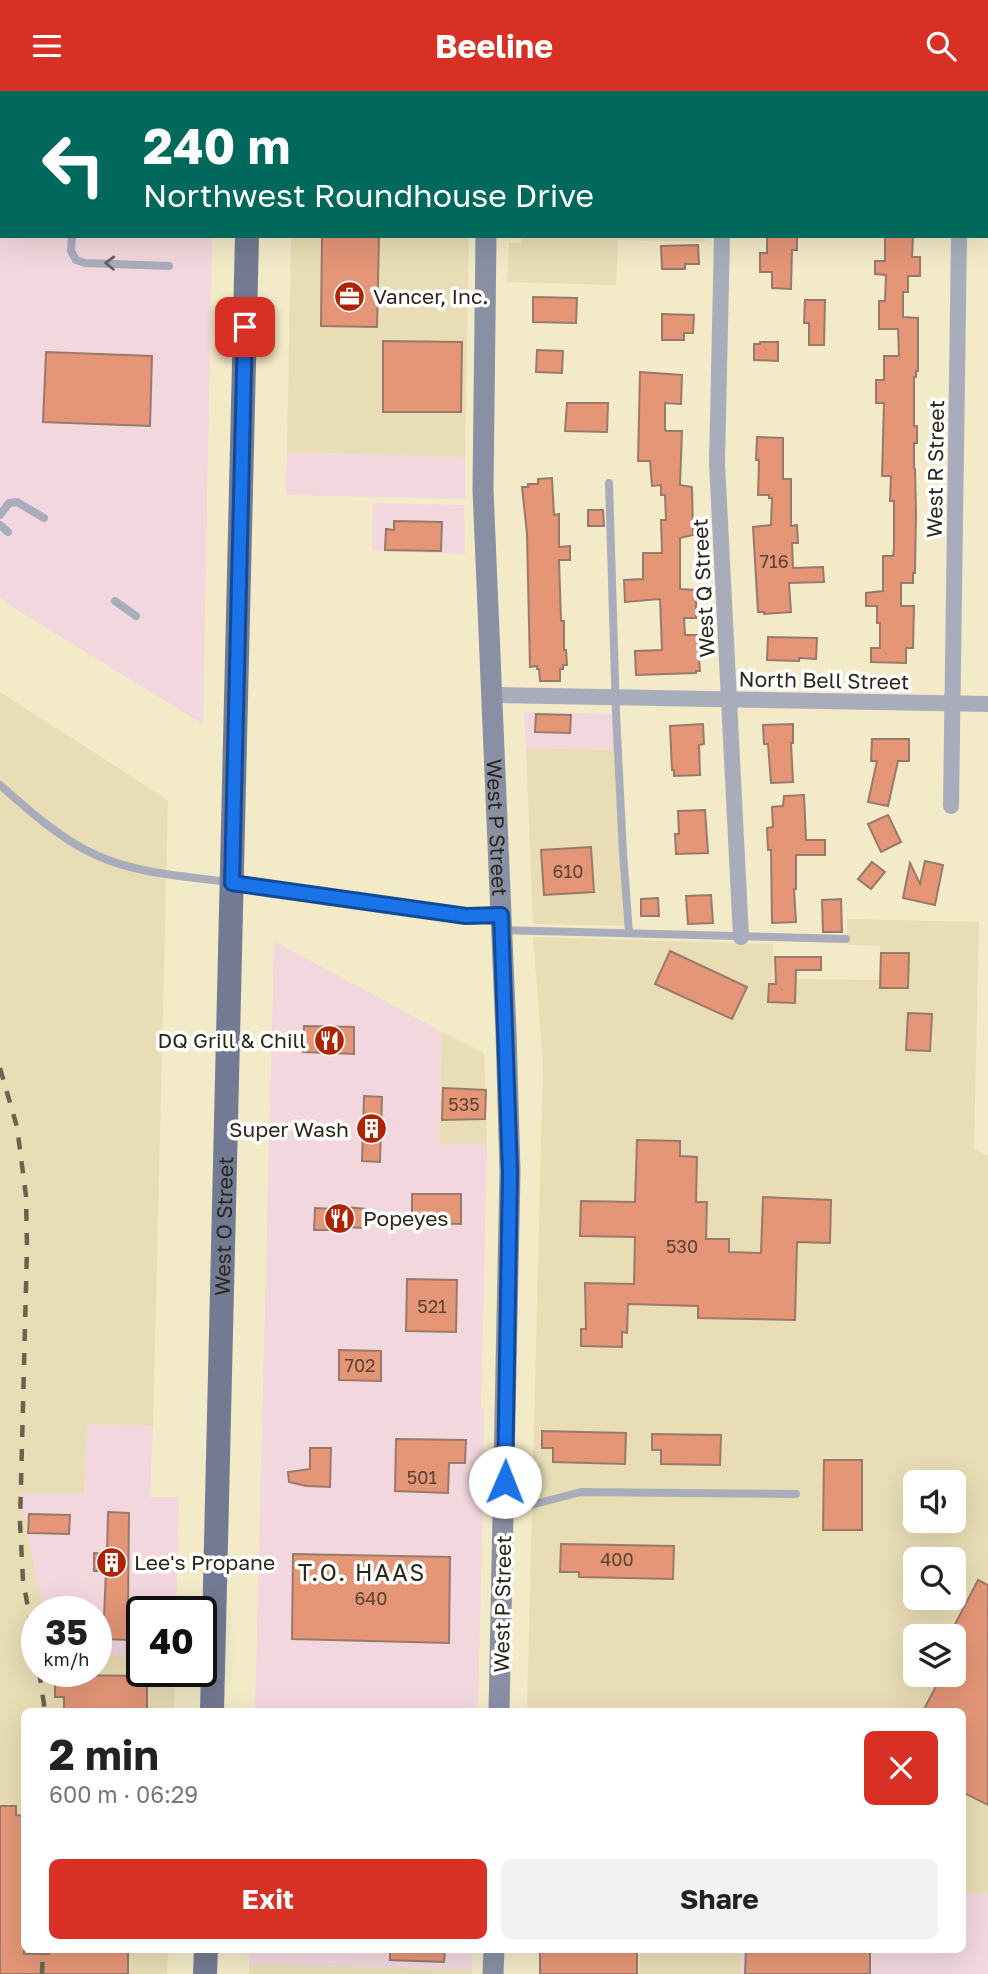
<!DOCTYPE html>
<meta charset="utf-8">
<style>
:root{--surface:#fff;--page:#f2f2f2;--text:#222;--muted:#767676;--accent:#d93025}
body{margin:0;font-family:"Golos Text",sans-serif;background:var(--page);color:var(--text);height:100vh;display:flex;flex-direction:column;font-size:26px;white-space:nowrap}
*{box-sizing:border-box;margin:0}
p{font-size:23px;color:var(--muted)}
.icon{flex:none;width:38px;height:38px;fill:none;stroke:currentColor;stroke-width:2;stroke-linecap:round;stroke-linejoin:round}
.map{position:relative;flex:1;overflow:hidden}
.panel{position:absolute;left:21px;top:1617px;width:945px;height:245px;display:flex;flex-direction:column;background:var(--surface);border-radius:10px;box-shadow:0 7px 28px #0002}
.panel>*{flex:none}
.hud{position:absolute;left:0px;top:0px;width:989px;height:147px;box-shadow:0 7px 28px #0002;background:#00695c;color:#fff;overflow:hidden}
.fabs{position:absolute;left:903px;top:1379px;display:grid;gap:14px}
.fabs a{display:grid;place-items:center;width:63px;height:63px;border-radius:10px;background:var(--surface);box-shadow:0 7px 28px #0002;font-size:35px}
.speed{position:absolute;left:21px;top:1505px;display:flex;gap:14px;font-size:35px;font-weight:700;text-align:center}
.speed>*{display:grid;place-content:center;width:91px;height:91px;border-radius:50%;background:var(--surface);box-shadow:0 7px 28px #0002;line-height:1}
.speed small{font-size:18px;font-weight:400}
.speed .limit{border:4px solid #111;border-radius:10px;background:#fff;color:#111}
.pin{position:absolute;display:grid;place-items:center;width:60px;height:60px;color:#fff;margin:-30px;border-radius:14px;box-shadow:0 4px 10px #0006}
.me{position:absolute;width:77px;margin:-38px;rotate:1deg;stroke-linejoin:round;filter:drop-shadow(0 0 5px #0008)}
.turn{display:flex;align-items:center;gap:24px;height:147px;padding:0 28px;font-size:32px}
.turn .icon{width:91px;height:91px;stroke-width:2.5}
.turn b{display:block;font-size:49px;line-height:60px}
.round{display:grid;place-items:center;flex:none;width:74px;height:74px;border-radius:10px;background:var(--page)}
.head{display:flex;align-items:center;justify-content:space-between;height:119px;padding:0 28px}
h1{font-size:42px;font-weight:700;line-height:52px}
.primary-button{display:flex;gap:14px;margin-top:auto;padding:14px 28px}
.primary-button a{flex:1;height:80px;border-radius:10px;background:var(--accent);color:#fff;font-size:28px;font-weight:700;line-height:80px;text-align:center}
.primary-button a+a{background:var(--page);color:var(--text)}
header{display:flex;justify-content:space-between;align-items:center;height:91px;padding:0 28px;background:var(--accent);color:#fff;font-size:32px;font-weight:700}
.map>svg:first-child{display:block}
.commercial{fill:#f2d8de}
.built{fill:#e9ddb5;fill-rule:evenodd}
.building{fill:#e59677;stroke:#9a796d;stroke-width:2}
.lines{fill:none;stroke-linecap:round;stroke-linejoin:round}
.lane{stroke:#a9adbb;stroke-width:8}
.street{stroke:#a9adbb;stroke-width:16}
.secondary{stroke:#8a90a4;stroke-width:21}
.primary{stroke:#737a93;stroke-width:24}
.rail{stroke:#696450;stroke-width:4.5;stroke-dasharray:12 12;stroke-linecap:butt}
.oneway{stroke:#646463}
.route-casing{stroke:#114b97;stroke-width:18}
.route{stroke:#1a73e8;stroke-width:12}
.labels{text-anchor:middle;dominant-baseline:central;stroke-width:7;stroke-linejoin:round;paint-order:stroke}
.number-label{font-size:18px;fill:#5a4432}
.poi-label{font-size:21px;fill:#2b281b;stroke:#fff;text-anchor:start}
.street-label{font-size:21px;fill:#2b281b;stroke:#fff}
.neighbourhood-label{font-size:23px;letter-spacing:2px;fill:#2b281b;stroke:#fff}
</style>
<header><svg class="icon" aria-label="menu" viewBox="0 0 24 24"><path d="M4 6h16M4 12h16M4 18h16"/></svg>Beeline<svg class="icon" aria-label="search" viewBox="0 0 24 24"><circle cx="10" cy="10" r="6"/><path d="M15 15l6 6"/></svg></header>
<div class="map">
<svg width="988" height="1883" viewBox="0 0 988 1883">
<rect width="100%" height="100%" fill="#f3eac8"/>
<g class="commercial">
<polygon points="0,0 215,0 214,2 2,2 2,145 212,145 203,633 14,517 0,506"/>
<polygon points="287,361 465,366 465,408 286,404"/>
<polygon points="373,412 464,414 465,463 372,460"/>
<polygon points="524,621 613,623 614,659 526,657"/>
<polygon points="274,850 442,941 439,1052 487,1053 481,1316 484,1317 483,1408 478,1620 255,1620"/>
<polygon points="87,1334 153,1335 150,1406 179,1406 176,1521 142,1521 142,1565 96,1565 96,1521 43,1521 19,1402 84,1403"/>
<polygon points="963,1801 988,1802 988,1883 740,1883 741,1859 962,1858"/>
<polygon points="249,1859 472,1859 472,1879 249,1874"/>
</g>
<g class="built">
<polygon points="291,145 469,145 465,366 287,361"/>
<polygon points="523,145 705,145 705,151 618,149 616,194 507,191 509,152 521,152"/>
<polygon points="0,601 168,709 153,1335 87,1334 84,1403 20,1403 43,1521 37,1521 37,1580 96,1580 96,1565 142,1565 142,1580 175,1580 174,1620 24,1620 24,1858 168,1859 167,1883 0,1883"/>
<polygon points="526,657 614,659 624,835 533,833"/>
<path d="M847 828 979 831 974 1057 988 1065V1802L963 1801 962 1620H527L543 972 533 846 773 853V888L879 889 880 855 848 854ZM915 1391H954V1430H915ZM915 1468H954V1507H915ZM915 1545H954V1584H915Z"/>
<polygon points="442,941 484,962 487,1053 439,1053"/>
<polygon points="640,1859 741,1859 740,1883 639,1883"/>
<polygon points="249,1874 472,1879 472,1883 249,1883"/>
</g>
<g class="building">
<polygon points="322,145 379,145 377,236 321,235"/>
<polygon points="767,145 797,145 797,159 792,159 791,198 772,197 772,181 760,181 760,162 767,162"/>
<polygon points="885,145 913,145 912,166 920,166 920,185 908,185 908,201 903,201 903,226 918,227 918,280 916,280 916,286 914,286 914,335 917,335 917,352 914,352 914,377 915,378 916,421 915,482 913,482 913,492 901,492 901,515 914,515 913,557 906,557 906,572 871,571 871,557 880,557 880,532 877,532 877,515 866,515 866,502 883,500 883,465 893,465 894,457 894,410 890,410 891,385 882,385 884,312 876,312 876,289 884,289 884,265 899,265 898,238 879,238 879,210 885,210 886,184 875,183 875,170 885,170"/>
<polygon points="698,154 699,173 685,173 685,178 662,178 661,155"/>
<polygon points="533,206 577,207 576,232 533,231"/>
<polygon points="805,209 825,209 824,254 809,254 809,232 804,232"/>
<polygon points="662,223 694,224 693,242 684,242 684,249 662,249"/>
<polygon points="383,250 462,251 461,321 383,321"/>
<polygon points="760,251 778,251 778,270 754,269 754,253 760,253"/>
<polygon points="537,259 563,260 562,282 536,281"/>
<polygon points="46,261 152,265 150,335 43,331"/>
<polygon points="640,281 682,284 681,313 665,312 665,338 666,340 682,340 680,394 692,396 693,444 680,447 680,498 696,499 696,527 684,527 685,544 697,544 700,580 696,580 696,582 636,584 635,560 662,559 660,508 625,511 624,489 643,488 643,462 662,462 661,429 666,429 665,404 661,404 661,394 652,395 650,370 638,370"/>
<polygon points="567,312 608,312 607,341 565,340"/>
<polygon points="757,346 783,347 783,388 791,388 791,435 797,434 798,452 792,452 793,477 823,476 824,491 789,492 791,521 764,523 764,521 758,521 753,436 771,434 772,407 769,407 769,404 758,404 759,369 756,369"/>
<polygon points="552,387 554,424 559,423 559,456 570,455 570,469 559,469 561,530 564,530 564,559 566,559 567,574 563,574 563,578 560,578 560,590 540,590 539,578 537,578 537,575 530,576 527,443 522,396 528,396 528,393 538,393 538,388"/>
<polygon points="588,419 603,419 604,435 588,435"/>
<polygon points="394,430 442,431 441,460 385,459 386,438 394,439"/>
<polygon points="768,546 817,547 816,568 799,567 799,570 767,569"/>
<polygon points="536,623 571,624 570,642 535,641"/>
<polygon points="703,633 704,653 699,654 700,684 674,685 674,679 672,679 670,635"/>
<polygon points="793,633 793,652 791,652 793,691 771,692 768,653 764,653 763,634"/>
<polygon points="872,648 909,648 909,670 898,670 888,715 868,711 877,670 871,670"/>
<polygon points="804,704 806,749 825,749 825,764 796,764 796,798 794,798 796,831 772,832 771,759 768,759 767,737 773,736 772,716 783,715 784,705"/>
<polygon points="705,719 708,762 676,763 675,743 679,743 678,720"/>
<polygon points="888,724 901,751 881,761 868,733"/>
<polygon points="591,756 594,801 544,804 541,759"/>
<polygon points="925,770 943,774 935,814 903,807 910,772 920,793"/>
<polygon points="872,771 885,781 871,798 858,788"/>
<polygon points="711,804 713,832 688,833 686,805"/>
<polygon points="658,807 659,825 641,825 641,808"/>
<polygon points="841,808 842,841 823,841 822,809"/>
<polygon points="670,860 747,896 732,928 655,893"/>
<polygon points="881,862 909,862 908,897 880,897"/>
<polygon points="775,866 821,866 821,879 796,879 795,912 768,911 769,893 776,893"/>
<polygon points="908,922 932,923 930,960 906,959"/>
<polygon points="304,935 354,936 354,963 303,961"/>
<polygon points="443,997 486,999 485,1028 442,1029"/>
<polygon points="364,1005 382,1006 380,1071 362,1070"/>
<polygon points="637,1049 680,1050 680,1065 697,1066 696,1111 707,1111 706,1148 729,1148 729,1161 761,1162 763,1106 831,1109 830,1152 797,1151 795,1229 698,1227 698,1215 628,1213 627,1242 622,1241 622,1256 581,1255 581,1238 586,1238 585,1192 634,1193 635,1146 580,1145 581,1110 635,1111"/>
<polygon points="412,1103 461,1103 461,1133 412,1132"/>
<polygon points="334,1115 366,1118 366,1137 341,1136 341,1139 314,1139 315,1117 334,1118"/>
<polygon points="407,1188 457,1189 456,1241 406,1240"/>
<polygon points="339,1259 381,1260 381,1290 339,1289"/>
<polygon points="542,1340 626,1342 625,1373 553,1371 553,1357 542,1357"/>
<polygon points="652,1343 721,1344 720,1374 661,1373 661,1359 652,1359"/>
<polygon points="396,1348 466,1349 465,1372 449,1372 448,1402 395,1400"/>
<polygon points="310,1357 331,1357 330,1396 306,1395 289,1391 288,1381 310,1378"/>
<polygon points="824,1369 862,1369 862,1439 823,1439"/>
<polygon points="108,1421 129,1422 128,1517 131,1517 130,1549 103,1548 106,1480 94,1480 94,1462 107,1463"/>
<polygon points="29,1423 70,1424 69,1443 28,1442"/>
<polygon points="561,1453 674,1455 673,1488 579,1486 579,1481 560,1481"/>
<polygon points="293,1463 450,1466 449,1552 292,1548"/>
<polygon points="978,1489 988,1494 988,1714 962,1701 962,1620 923,1620 942,1584 954,1584 954,1545 949,1545"/>
<polygon points="55,1584 147,1585 147,1620 64,1619 64,1606 55,1606"/>
<polygon points="0,1715 16,1715 16,1724 24,1725 24,1863 49,1863 49,1858 128,1858 128,1883 0,1883"/>
<polygon points="390,1858 445,1858 444,1871 390,1869"/>
<rect x="540" y="1858" width="97" height="25"/>
<polygon points="746,1858 870,1858 870,1883 745,1883"/>
</g>
<g class="lines">
<g class="lane">
<polyline points="72,145 71,160 76,169 85,172 169,175"/>
<polyline points="609,392 616,622 623,762 629,842"/>
<polyline points="0,424 9,412 17,411 44,427"/>
<polyline points="0,434 8,441"/>
<polyline points="115,510 136,525"/>
<path d="M0 694C30 720 60 748 96 764 137 783 185 785 229 791"/>
<polyline points="502,839 846,848"/>
<polyline points="505,1418 523,1416 581,1401 796,1403"/>
</g>
<g class="street">
<polyline points="721,2 727,0"/>
<polyline points="961,2 961,0"/>
<polyline points="722,145 717,372 741,846"/>
<polyline points="491,604 988,613"/>
<polyline points="951,715 959,145"/>
<polyline points="232,792 466,825 501,824"/>
</g>
<g class="secondary">
<polyline points="489,2 489,0"/>
<path id="s1" d="M486 145 483 399 506 942 510 1081 499 1620"/>
<polyline points="493,1883 494,1858"/>
</g>
<g class="primary">
<polyline points="250,2 250,0"/>
<path id="s2" d="M212 1620 247 145"/>
<polyline points="205,1883 206,1858"/>
</g>
<g class="rail">
<polyline points="0,977 17,1036 26,1105 27,1157 20,1432 23,1489 37,1567"/>
<polyline points="39,1580 45,1620"/>
<polyline points="42,1883 43,1858"/>
</g>
</g>
<defs><path id="oneway-chevron" d="M-2-3.5L2.5 0L-2 3.5" fill="none" stroke-width="1.6" stroke-linecap="round" stroke-linejoin="round" transform="scale(1.75)"/></defs>
<use class="oneway" href="#oneway-chevron" transform="translate(110 172) rotate(-178)"/>
<g class="lines">
<defs>
<polyline id="route" points="245,236 232,792 466,825 501,824 510,1081 505,1391"/>
</defs>
<use href="#route" class="route-casing"/>
<use href="#route" class="route"/>
</g>
<defs>
<symbol id="office-disc" viewBox="-11 -11 22 22"><circle r="9.5" fill="#af2202" stroke="#fff"/><path d="M-6-3h4V-5.5h4V-3h4V5H-6ZM-1-4.5V-3h2v-1.5ZM-6 0V1H6V0Z" fill="#fff"/></symbol>
<symbol id="restaurant-disc" viewBox="-11 -11 22 22"><circle r="9.5" fill="#af2202" stroke="#fff"/><path d="M-5-6h1v4h1v-4h1v4h1v-4h1v5L-1.5 .5V6h-2V.5L-5-1ZM5-6V6H3V1.5H1.5Q1.5-4 5-6Z" fill="#fff"/></symbol>
<symbol id="building-disc" viewBox="-11 -11 22 22"><circle r="9.5" fill="#af2202" stroke="#fff"/><path d="M-4-6H4V6H1V3H-1V6H-4ZM-2.5-4.3h1.7v1.8h-1.7ZM.8-4.3h1.7v1.8H.8ZM-2.5-1h1.7V.8h-1.7ZM.8-1h1.7V.8H.8Z" fill="#fff"/></symbol>
</defs>
<g fill-rule="evenodd">
<use href="#office-disc" x="332" y="188" width="35" height="35"/>
<use href="#restaurant-disc" x="312" y="932" width="35" height="35"/>
<use href="#building-disc" x="354" y="1020" width="35" height="35"/>
<use href="#restaurant-disc" x="322" y="1110" width="35" height="35"/>
<use href="#building-disc" x="94" y="1454" width="35" height="35"/>
</g>
<g class="labels">
<g class="number-label">
<text x="774" y="470">716</text>
<text x="568" y="780">610</text>
<text x="464" y="1013">535</text>
<text x="682" y="1155">530</text>
<text x="432" y="1215">521</text>
<text x="360" y="1274">702</text>
<text x="422" y="1386">501</text>
<text x="617" y="1468">400</text>
<text x="371" y="1507">640</text>
</g>
<g class="poi-label">
<text x="373" y="205">Vancer, Inc.</text>
<text x="306" y="949" text-anchor="end">DQ Grill &amp; Chill</text>
<text x="349" y="1038" text-anchor="end">Super Wash</text>
<text x="363" y="1127">Popeyes</text>
<text x="134" y="1471">Lee's Propane</text>
</g>
<g class="street-label">
<text transform="translate(935 378) rotate(-89)">West R Street</text>
<text transform="translate(703 497) rotate(-93)">West Q Street</text>
<text transform="translate(824 589) rotate(1)">North Bell Street</text>
<text stroke="none"><textPath href="#s1" startOffset="592">West P Street</textPath></text>
<text stroke="none"><textPath href="#s2" startOffset="485">West O Street</textPath></text>
<text transform="translate(502 1513) rotate(-89)">West P Street</text>
</g>
<g class="neighbourhood-label">
<text x="362" y="1481">T.O. HAAS</text>
</g>
</g>
</svg>
<div class="fabs">
<a><svg class="icon" aria-label="sound" viewBox="0 0 24 24"><path d="M4 9h4l5-4v14l-5-4H4zM17 9q2 3 0 6"/></svg></a>
<a><svg class="icon" aria-label="search" viewBox="0 0 24 24"><circle cx="10" cy="10" r="6"/><path d="M15 15l6 6"/></svg></a>
<a><svg class="icon" aria-label="layers" viewBox="0 0 24 24"><path d="M12 4l9 5-9 5-9-5zM3 14l9 5 9-5"/></svg></a>
</div>
<div class="speed"><div>35<small>km/h</small></div><div class="limit">40</div></div>
<div class="pin" style="left:245px;top:236px;background:#d93025"><svg class="icon" aria-label="arrive" viewBox="0 0 24 24"><path d="M6 21V4h12l-3 4 3 4H6"/></svg></div>
<svg class="me" style="left:505px;top:1391px" viewBox="-20 -20 40 40"><circle r="19" fill="#fff"/><path d="M0-13L10 11 0 6-10 11z" fill="#1a73e8"/></svg>
<div class="hud">
<div class="turn"><svg class="icon" aria-label="left" viewBox="0 0 24 24"><path d="M17 20v-9H6M10 6l-5 5 5 5"/></svg><div><b>240 m</b>Northwest Roundhouse Drive</div></div>
</div>
<section class="panel">
<div class="head"><div><h1>2 min</h1><p>600 m · 06:29</p></div><a class="round" style="background:#d93025;color:#fff"><svg class="icon" aria-label="close" viewBox="0 0 24 24"><path d="M6 6l12 12M18 6L6 18"/></svg></a></div>
<div class="primary-button"><a>Exit</a><a>Share</a></div>
</section>
</div>
